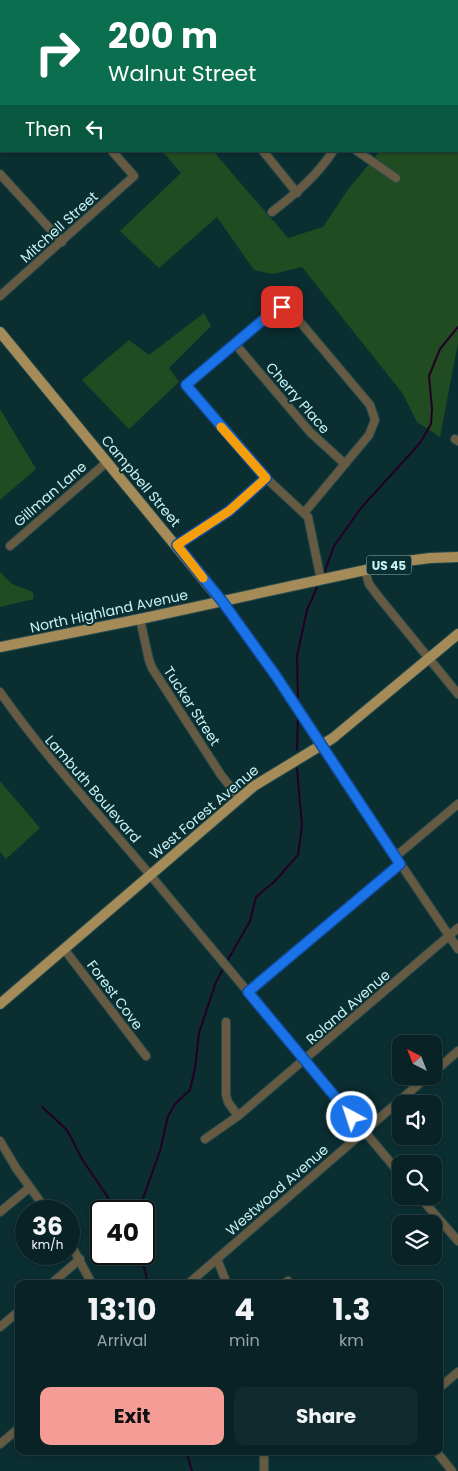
<!DOCTYPE html>
<style>
:root{--surface:#082225;--page:#112a2d;--text:#f1f3f6;--muted:#98a4a7;--line:#293f42;--accent:#f59c96}
body{margin:0;font-family:Poppins,sans-serif;background:var(--page);color:var(--text);height:100vh;display:flex;flex-direction:column;font-size:19px;white-space:nowrap}
*{box-sizing:border-box;margin:0}
p{font-size:16px;color:var(--muted)}
.icon{flex:none;width:28px;height:28px;fill:none;stroke:currentColor;stroke-width:2;stroke-linecap:round;stroke-linejoin:round}
.map{position:relative;flex:1;overflow:hidden}
.details{position:absolute;left:15px;top:1280px;width:428px;height:175px;display:flex;flex-direction:column;background:var(--surface);border-radius:10px;box-shadow:0 1px 4px #0004,0 0 0 1px var(--line)}
.details>*{flex:none}
.banner{position:absolute;left:0px;top:0px;width:459px;height:152px;box-shadow:0 1px 4px #0004,0 0 0 1px var(--line);background:#0b6e4f;color:#fff;overflow:hidden}
.needle{width:32px;rotate:318deg}
.buttons{position:absolute;left:392px;top:1035px;display:grid;gap:10px}
.buttons a{display:grid;place-items:center;width:50px;height:50px;border-radius:10px;background:var(--surface);box-shadow:0 1px 4px #0004,0 0 0 1px var(--line);font-size:25px}
.speed{position:absolute;left:15px;top:1200px;display:flex;gap:10px;font-size:25px;font-weight:700;text-align:center}
.speed>*{display:grid;place-content:center;width:65px;height:65px;border-radius:50%;background:var(--surface);box-shadow:0 1px 4px #0004,0 0 0 1px var(--line);line-height:1}
.speed small{font-size:12px;font-weight:400}
.speed .limit{border:2px solid #111;border-radius:8px;background:#fff;color:#111}
.pin{position:absolute;display:grid;place-items:center;width:42px;height:42px;color:#fff;margin:-21px;border-radius:10px;box-shadow:0 2px 8px #0006}
.me{position:absolute;width:55px;margin:-28px;rotate:320deg;stroke-linejoin:round;filter:drop-shadow(0 0 4px #0008)}
.turn{display:flex;align-items:center;gap:18px;height:105px;padding:0 25px;font-size:22px}
.turn .icon{width:65px;height:65px;stroke-width:2.5}
.turn b{display:block;font-size:35px;line-height:42px}
.then{display:flex;align-items:center;height:48px;padding:0 25px;background:#0003;gap:10px;font-size:19px}
.eta{display:flex;justify-content:space-evenly;align-items:center;height:85px;text-align:center}
.eta b{font-size:30px;font-weight:700;line-height:35px}
.cta{display:flex;gap:10px;margin-top:auto;padding:10px 25px}
.cta a{flex:1;height:58px;border-radius:10px;background:var(--accent);color:#111;font-size:20px;font-weight:700;line-height:58px;text-align:center}
.cta a+a{background:var(--page);color:var(--text)}
.map>svg:first-child{display:block}
.green{fill:#214b21}
.lines{fill:none;stroke-linecap:round;stroke-linejoin:round}
.stream{stroke:#220026;stroke-width:2}
.minor-casing{stroke:#254a4d;stroke-width:10}
.major-casing{stroke:#254a4d;stroke-width:12}
.minor{stroke:#665a42;stroke-width:8}
.major{stroke:#a48b58;stroke-width:10}
.route-casing{stroke:#114b97;stroke-width:12}
.route{stroke:#1a73e8;stroke-width:9}
.slow{stroke:#f59e0b;stroke-width:9}
.labels{text-anchor:middle;dominant-baseline:central;stroke-width:4;stroke-linejoin:round;paint-order:stroke}
.shield{fill:#0b2e31;stroke:#8cb8bc;stroke-width:1}
.shield-label{font-size:12px;font-weight:bold;fill:#c4f3f8}
.street-label{font-size:14px;fill:#c4f3f8;stroke:#0b2e31}
</style>
<div class="map">
<svg width="458" height="1471" viewBox="0 0 458 1471">
<rect width="100%" height="100%" fill="#0b2e31"/>
<g class="green">
<polygon points="458,102 458,343 440,437 417,422 403,394 302,267 273,274 254,270 217,217 159,268 120,231 181,173 162,151 213,151 288,238 323,227 349,188 380,151 458,151"/>
<polygon points="204,313 211,326 169,368 179,382 129,429 82,380 129,340 149,355"/>
<polygon points="0,409 36,469 0,500"/>
<polygon points="0,572 12,584 33,592 34,599 0,607"/>
<polygon points="0,781 40,828 6,859 0,852"/>
</g>
<g class="lines">
<g class="stream">
<polyline points="324,573 334,546 361,508 420,443 431,424 432,409 429,376 440,349 458,327"/>
<polyline points="298,704 297,656 307,610 318,585"/>
<polyline points="297,750 298,714"/>
<polyline points="226,963 250,921 256,897 275,881 298,855 302,826 297,768"/>
<polyline points="42,1107 67,1130 82,1159 117,1211"/>
<polyline points="140,1211 142,1201 160,1151 168,1116 175,1104 190,1090 195,1068 199,1033 216,982 224,967"/>
<polyline points="141,1254 148,1284"/>
<polyline points="186,1451 192,1471"/>
</g>
<defs>
<g id="minor">
<polyline points="127,0 129,1"/>
<polyline points="279,1 279,0"/>
<polyline points="360,1 360,0"/>
<polyline points="0,24 1,25"/>
<polyline points="263,151 297,193"/>
<polyline points="357,151 396,178"/>
<polyline points="0,174 62,242"/>
<path d="M272 212C295 194 317 176 333 151"/>
<polyline points="0,296 134,176 112,151"/>
<polyline points="236,345 310,432 345,464"/>
<polyline points="455,439 458,441"/>
<polyline points="304,513 369,435 375,420 370,405 290,310 283,307 277,309 186,385 266,478 308,517 321,580"/>
<polyline points="177,545 228,512 266,478"/>
<polyline points="10,546 107,462"/>
<polyline points="365,571 369,584 378,596 458,694"/>
<polyline points="221,601 276,676 321,746 458,949"/>
<polyline points="140,619 149,660 152,668 221,775 240,799"/>
<path d="M0 692C46 758 100 815 151 876 235 975 317 1076 401 1175"/>
<polyline points="395,857 458,804"/>
<polyline points="64,949 146,1056"/>
<polyline points="248,992 400,864"/>
<polyline points="226,1022 226,1095 228,1102 238,1116"/>
<polyline points="434,1072 458,1051"/>
<polyline points="205,1139 238,1116 458,928"/>
<polyline points="0,1141 16,1168 47,1211"/>
<polyline points="419,1196 458,1241"/>
<polyline points="0,1212 29,1188"/>
<polyline points="69,1241 92,1284"/>
<polyline points="217,1259 227,1284"/>
<polyline points="51,1284 80,1259"/>
<polyline points="188,1284 428,1076"/>
<polyline points="284,1284 288,1281"/>
<polyline points="0,1327 19,1311"/>
<polyline points="439,1388 458,1372"/>
<polyline points="0,1444 19,1428"/>
<polyline points="436,1451 452,1471"/>
<polyline points="264,1471 264,1451"/>
</g>
<g id="major">
<polyline points="0,332 221,601"/>
<polyline points="0,647 140,619 407,561 430,558 458,557"/>
<polyline points="0,1004 254,786 333,738 458,634"/>
</g>
</defs>
<use href="#minor" class="minor-casing"/>
<use href="#major" class="major-casing"/>
<use href="#minor" class="minor"/>
<use href="#major" class="major"/>
</g>
<g class="lines">
<defs>
<polyline id="route" points="282,307 276,309 186,385 266,478 229,511 177,545 222,601 276,676 400,864 248,992 352,1117"/>
</defs>
<use href="#route" class="route-casing"/>
<use href="#route" class="route"/>
<polyline class="slow" points="203,578 177,545 229,511 266,478 221,427"/>
</g>
<g class="labels">
<rect class="shield" x="366.5" y="555.5" width="45" height="19" rx="4"/>
<g class="shield-label">
<text x="389" y="565">US 45</text>
</g>
<g class="street-label">
<text transform="translate(59 227) rotate(-42)">Mitchell Street</text>
<text transform="translate(298 398) rotate(49)">Cherry Place</text>
<text transform="translate(141 481) rotate(50)">Campbell Street</text>
<text transform="translate(50 494) rotate(-41)">Gillman Lane</text>
<text transform="translate(109 611) rotate(-12)">North Highland Avenue</text>
<text transform="translate(192 706) rotate(57)">Tucker Street</text>
<text transform="translate(93 789) rotate(49)">Lambuth Boulevard</text>
<text transform="translate(204 812) rotate(-40)">West Forest Avenue</text>
<text transform="translate(115 995) rotate(53)">Forest Cove</text>
<text transform="translate(348 1007) rotate(-41)">Roland Avenue</text>
<text transform="translate(277 1190) rotate(-41)">Westwood Avenue</text>
</g>
</g>
</svg>
<div class="buttons">
<a><svg class="needle" viewBox="-14 -14 28 28"><path d="M0-13l5 13h-10z" fill="#e53935"/><path d="M0 13l5-13h-10z" fill="#98a4a7"/></svg></a>
<a><svg class="icon" aria-label="sound" viewBox="0 0 24 24"><path d="M4 9h4l5-4v14l-5-4H4zM17 9q2 3 0 6"/></svg></a>
<a><svg class="icon" aria-label="search" viewBox="0 0 24 24"><circle cx="10" cy="10" r="6"/><path d="M15 15l6 6"/></svg></a>
<a><svg class="icon" aria-label="layers" viewBox="0 0 24 24"><path d="M12 4l9 5-9 5-9-5zM3 14l9 5 9-5"/></svg></a>
</div>
<div class="speed"><div>36<small>km/h</small></div><div class="limit">40</div></div>
<div class="pin" style="left:282px;top:307px;background:#d93025"><svg class="icon" aria-label="arrive" viewBox="0 0 24 24"><path d="M6 21V4h12l-3 4 3 4H6"/></svg></div>
<svg class="me" style="left:352px;top:1117px" viewBox="-20 -20 40 40"><circle r="17" fill="#1a73e8" stroke="#fff" stroke-width="3"/><path d="M0-11L8 9 0 5-8 9z" fill="#fff"/></svg>
<div class="banner">
<div class="turn"><svg class="icon" aria-label="right" viewBox="0 0 24 24"><path d="M7 20v-9h11M14 6l5 5-5 5"/></svg><div><b>200 m</b>Walnut Street</div></div>
<div class="then">Then<svg class="icon" aria-label="left" viewBox="0 0 24 24"><path d="M17 20v-9H6M10 6l-5 5 5 5"/></svg></div>
</div>
<section class="details">
<div class="eta">
<div><b>13:10</b><p>Arrival</p></div>
<div><b>4</b><p>min</p></div>
<div><b>1.3</b><p>km</p></div>
</div>
<div class="cta"><a>Exit</a><a>Share</a></div>
</section>
</div>
